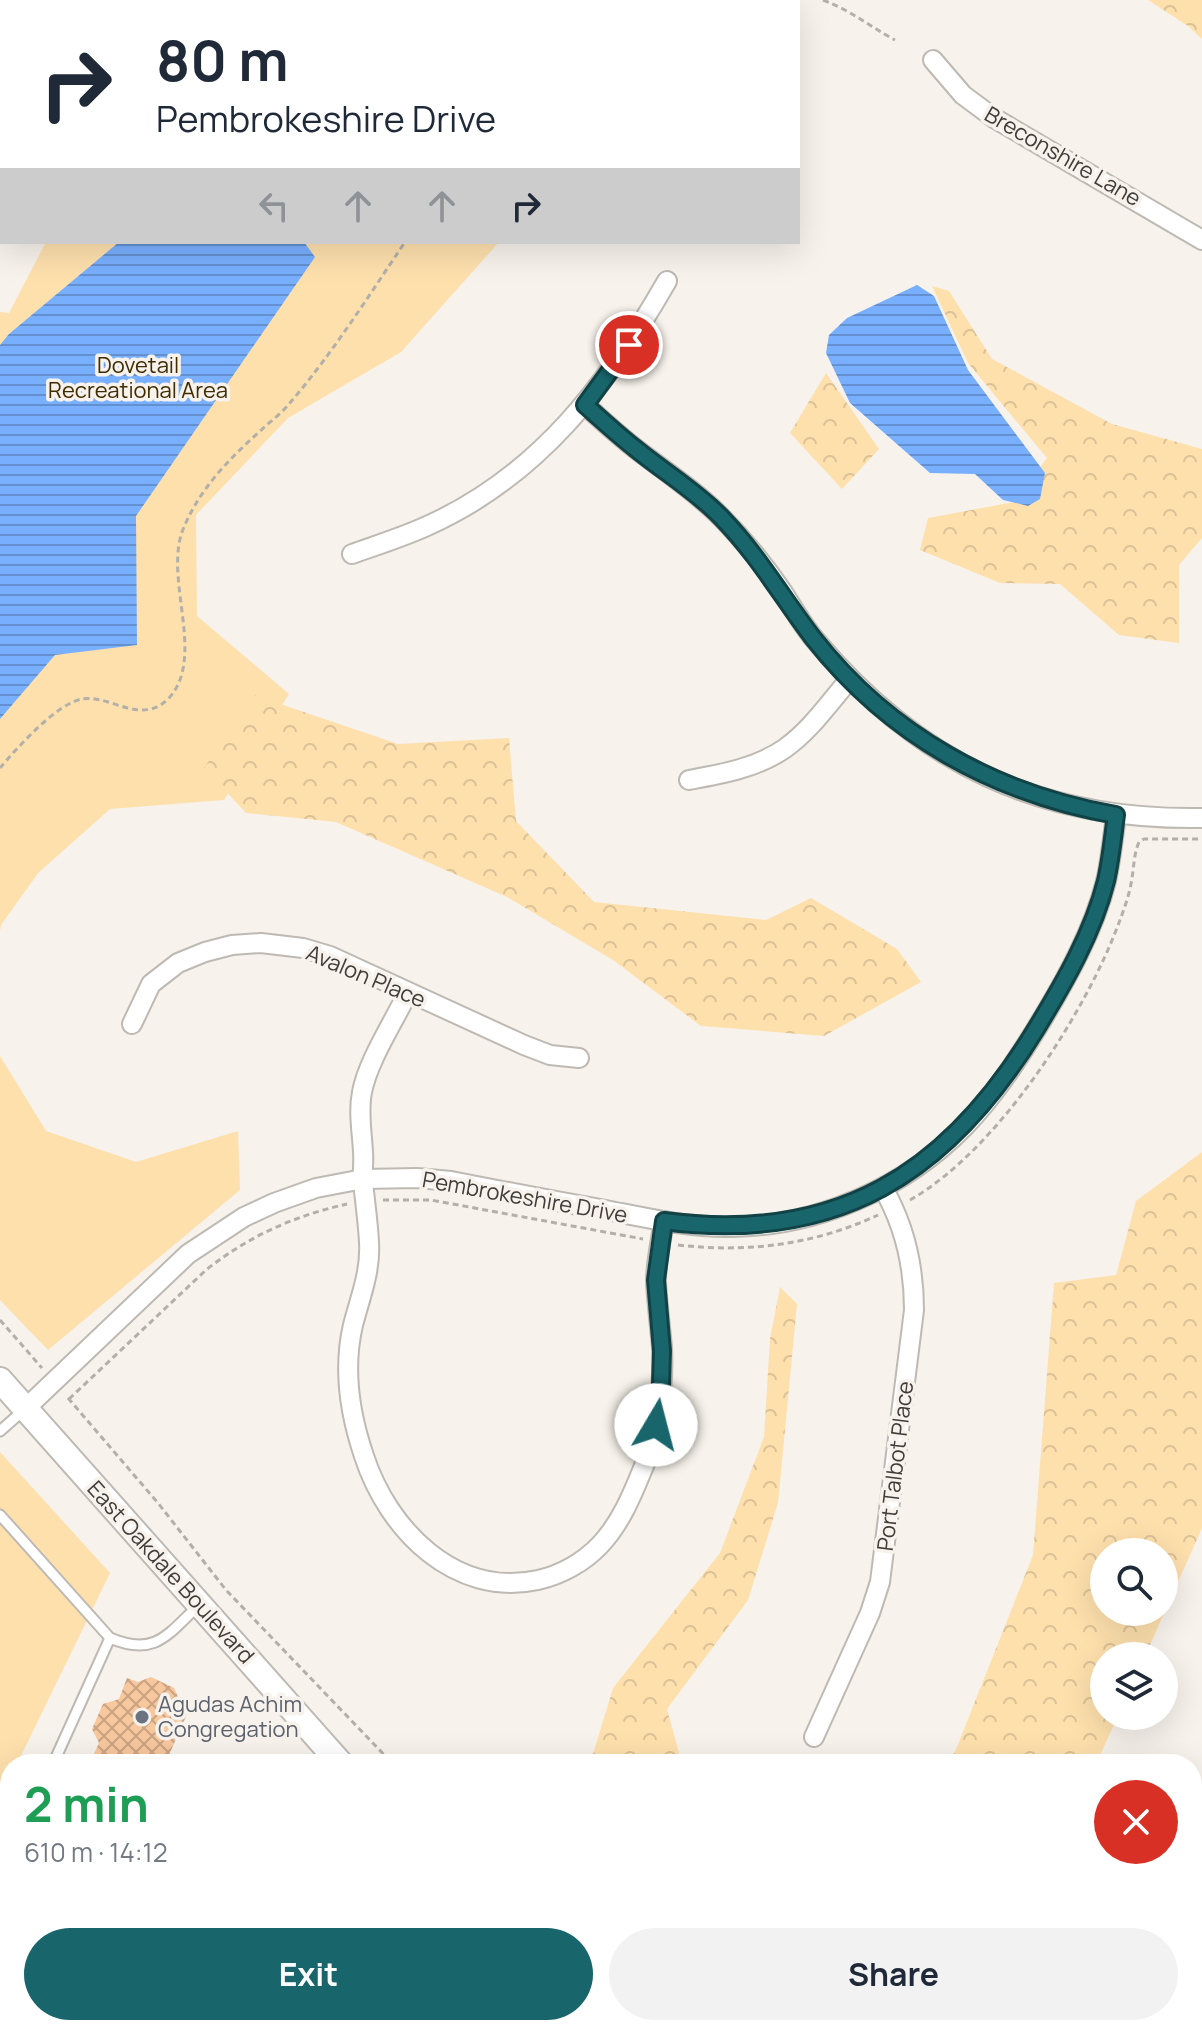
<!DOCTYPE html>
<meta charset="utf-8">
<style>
:root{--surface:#fff;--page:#f2f2f3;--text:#1f2937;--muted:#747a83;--accent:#18666c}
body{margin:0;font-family:Manrope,sans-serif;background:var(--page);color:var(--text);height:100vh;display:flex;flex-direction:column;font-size:30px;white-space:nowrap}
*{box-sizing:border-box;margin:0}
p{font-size:26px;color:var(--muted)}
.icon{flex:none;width:44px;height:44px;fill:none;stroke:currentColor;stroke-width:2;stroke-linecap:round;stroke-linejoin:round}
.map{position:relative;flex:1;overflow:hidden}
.details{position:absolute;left:0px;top:1754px;width:1202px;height:282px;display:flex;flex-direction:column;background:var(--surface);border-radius:32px 32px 0 0;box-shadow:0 8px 32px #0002}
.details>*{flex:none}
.hud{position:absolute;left:0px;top:0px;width:800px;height:244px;box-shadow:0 8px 32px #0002;background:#fff;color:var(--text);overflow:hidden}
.fabs{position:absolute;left:1090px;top:1538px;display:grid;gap:16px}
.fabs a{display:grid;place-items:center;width:88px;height:88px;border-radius:50%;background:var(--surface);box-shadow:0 8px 32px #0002;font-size:40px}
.pin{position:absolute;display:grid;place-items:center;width:68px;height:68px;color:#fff;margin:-34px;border:4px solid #fff;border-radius:50%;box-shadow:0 2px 8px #0007}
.me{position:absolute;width:88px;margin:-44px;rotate:8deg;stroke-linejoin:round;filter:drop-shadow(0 0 6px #0008)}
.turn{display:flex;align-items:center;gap:28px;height:168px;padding:0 24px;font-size:36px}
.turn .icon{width:104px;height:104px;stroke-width:2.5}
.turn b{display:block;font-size:56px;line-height:68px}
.lanes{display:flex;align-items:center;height:76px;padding:0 24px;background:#0003;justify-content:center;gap:40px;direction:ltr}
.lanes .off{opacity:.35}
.round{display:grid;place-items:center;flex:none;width:84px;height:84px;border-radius:42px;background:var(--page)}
.head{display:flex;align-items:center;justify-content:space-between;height:136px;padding:0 24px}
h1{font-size:48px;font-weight:700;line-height:60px;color:#1e9e55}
.button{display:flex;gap:16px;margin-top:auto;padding:16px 24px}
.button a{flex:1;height:92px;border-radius:48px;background:var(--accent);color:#fff;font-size:32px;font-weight:700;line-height:92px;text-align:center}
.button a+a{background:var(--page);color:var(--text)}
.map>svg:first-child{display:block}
.green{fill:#fee0ad}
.forest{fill:url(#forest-crowns);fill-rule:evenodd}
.water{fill:url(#water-rules)}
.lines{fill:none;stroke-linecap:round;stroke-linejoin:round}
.stream{stroke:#78affe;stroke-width:5}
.building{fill:url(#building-cross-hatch)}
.service-casing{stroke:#bebab3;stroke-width:13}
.minor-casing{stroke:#bebab3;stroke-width:22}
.secondary-casing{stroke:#bebab3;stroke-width:28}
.path{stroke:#b3afa9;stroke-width:3;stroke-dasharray:6 4;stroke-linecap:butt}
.service{stroke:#fff;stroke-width:9}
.minor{stroke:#fff;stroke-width:18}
.secondary{stroke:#fff;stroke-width:24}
.route-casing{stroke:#104246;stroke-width:20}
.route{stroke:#18666c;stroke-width:14}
.worship-dot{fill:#6b7280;stroke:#f7f2eb;stroke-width:3}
.labels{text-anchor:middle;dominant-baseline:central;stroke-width:7;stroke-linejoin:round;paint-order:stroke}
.street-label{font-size:22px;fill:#3f3d3a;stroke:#f7f2eb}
.park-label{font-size:22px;fill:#412c02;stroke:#f7f2eb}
.worship-label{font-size:22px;fill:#5b616d;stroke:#f7f2eb;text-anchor:start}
</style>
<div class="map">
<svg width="1202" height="2035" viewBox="0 0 1202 2035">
<defs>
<pattern id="forest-crowns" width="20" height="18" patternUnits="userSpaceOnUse" patternTransform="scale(2)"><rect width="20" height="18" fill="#fee0ad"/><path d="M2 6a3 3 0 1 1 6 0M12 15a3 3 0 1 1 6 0" fill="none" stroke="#dbc196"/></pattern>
<pattern id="water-rules" width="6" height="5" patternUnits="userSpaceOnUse" patternTransform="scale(2)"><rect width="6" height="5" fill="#78affe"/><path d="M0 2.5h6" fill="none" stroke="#6490cf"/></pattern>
<pattern id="building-cross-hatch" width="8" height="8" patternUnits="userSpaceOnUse" patternTransform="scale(2)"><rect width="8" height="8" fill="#f7c79e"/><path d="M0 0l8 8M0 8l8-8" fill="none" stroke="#c9a382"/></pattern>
</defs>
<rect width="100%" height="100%" fill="#f7f2eb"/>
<g class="green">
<polygon points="171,0 800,0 798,3 170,2"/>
<polygon points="46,242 499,242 401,352 288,418 196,515 197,616 289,694 224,800 110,809 38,873 1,925 0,931 0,312 9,313"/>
<polygon points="0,1056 46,1131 136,1162 238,1131 240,1190 48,1350 0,1300"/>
<polygon points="0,1452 110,1573 17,1764 10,1764 10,1779 0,1800"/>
</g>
<g class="forest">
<polygon points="1148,0 1202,0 1202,39 1188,26"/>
<polygon points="932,286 949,291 992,359 1112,424 1202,449 1202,538 1179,565 1179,643 1119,635 1060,584 1000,583 920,550 928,518 1014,502 1047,458 968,363"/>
<polygon points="826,373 879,449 842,489 790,433"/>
<polygon points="254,695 398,744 509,738 516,821 594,902 766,920 811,898 897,949 921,982 824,1036 701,1026 613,960 507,897 336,822 246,813 204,768"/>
<path d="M1202 1152V1528L1145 1656H1104V1716H1118L1096 1764H945L955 1752 1033 1555 1054 1283 1116 1275 1136 1201ZM1104 1552H1164V1612H1104Z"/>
<polygon points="780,1287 797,1304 778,1503 748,1600 667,1709 682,1764 590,1764 613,1688 720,1553 764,1437 770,1339"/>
<polygon points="0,1859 10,1865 10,2026 301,2026 310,2035 0,2035"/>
<polygon points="1192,2010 1202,2016 1202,2035 1084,2035 1074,2026 1192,2026"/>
</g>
<g class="water">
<polygon points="119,242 304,242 315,257 136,516 137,645 55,655 0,719 0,345 9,334"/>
<polygon points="917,285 934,296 968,370 1045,473 1040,499 1028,506 1003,500 975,474 930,473 850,403 826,353 829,335 847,318"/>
</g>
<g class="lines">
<g class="stream">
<polyline points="834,2026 845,2035"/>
<polyline points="810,2035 819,2026"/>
</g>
</g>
<polygon class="building" points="151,1677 174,1688 180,1701 191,1705 165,1764 89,1764 99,1743 92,1729 103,1704 119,1699 127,1678 138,1682"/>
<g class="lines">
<defs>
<g id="service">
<polyline points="0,1431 25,1409"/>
<path d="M0 1515 110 1638C155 1657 167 1635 198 1606"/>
<polyline points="53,1764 110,1638"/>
</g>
<g id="minor">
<polyline points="933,60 963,95 994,118 1202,240"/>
<path d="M585 405C603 421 621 438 640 452 668 473 696 492 720 516 743 539 764 565 782 591 793 608 803 626 816 641 920 764 1040 821 1202 818"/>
<path d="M352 554C377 545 403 537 427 526 539 476 608 384 667 281"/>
<path d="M689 780C722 774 756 768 784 749 810 731 829 703 849 680"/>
<path d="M407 994C393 1023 368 1061 362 1092 358 1113 362 1131 363 1152 364 1162 362 1172 363 1182 365 1202 368 1222 369 1242 371 1271 360 1298 353 1325 343 1368 350 1415 364 1456 388 1530 455 1598 538 1580 561 1575 584 1562 600 1545 621 1523 633 1493 644 1466 658 1430 664 1386 662 1347 660 1325 657 1303 656 1281 656 1261 661 1241 664 1221"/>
<polyline points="132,1024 151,984 178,963 205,952 232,945 261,943 303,948 330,956 524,1045 550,1055 579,1058"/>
<path d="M25 1409 188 1254 244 1217 274 1203 316 1188 363 1179 417 1178 451 1181C502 1191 554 1201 606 1210 647 1218 689 1228 732 1227 818 1226 905 1188 965 1126 996 1094 1020 1056 1043 1018 1068 976 1094 929 1106 881 1111 859 1113 837 1116 815"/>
<path d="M814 1737 870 1613 880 1582 914 1310C914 1266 905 1226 883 1188"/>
</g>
<g id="secondary">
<polyline points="0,1380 341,1764"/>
<polyline points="565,2026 573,2035"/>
</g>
</defs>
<use href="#service" class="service-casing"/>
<use href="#minor" class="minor-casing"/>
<use href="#secondary" class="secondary-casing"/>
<g class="path">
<path d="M823 0C852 11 869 26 895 40"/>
<polyline points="750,2 752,0"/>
<path d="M0 768C17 748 56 704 82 699 111 694 141 727 169 698 207 656 162 577 184 527 200 489 228 460 258 433 268 423 280 415 289 404 332 354 368 297 405 242"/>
<polyline points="383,1200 431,1200 643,1239"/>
<path d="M910 1200C998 1150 1086 1013 1120 920 1125 907 1130 892 1132 878 1134 866 1134 853 1139 842L1144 839H1202"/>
<path d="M678 1245C747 1253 814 1245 878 1215"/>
<polyline points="0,1320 42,1368"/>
<polyline points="68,1398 158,1503 226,1590 393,1764"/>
<path d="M69 1399 206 1270C249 1236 294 1216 347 1204"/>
<polyline points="596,2026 603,2035"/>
</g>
<use href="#service" class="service"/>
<use href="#minor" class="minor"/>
<use href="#secondary" class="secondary"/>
</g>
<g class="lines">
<defs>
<path id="route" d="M629 345 585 405C602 420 618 435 636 449 664 472 696 491 721 517 757 554 782 597 813 638 889 735 995 794 1116 815 1113 837 1111 859 1106 881 1093 933 1064 983 1036 1029 948 1174 837 1244 664 1221L656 1280 662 1351 661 1385 656 1425"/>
</defs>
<use href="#route" class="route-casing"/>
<use href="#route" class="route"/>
</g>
<circle class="worship-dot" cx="142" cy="1717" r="8"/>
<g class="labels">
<g class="street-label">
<text transform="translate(1063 156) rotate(30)">Breconshire Lane</text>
<text transform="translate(366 976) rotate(23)">Avalon Place</text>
<text transform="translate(525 1197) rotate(10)">Pembrokeshire Drive</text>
<text transform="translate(895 1466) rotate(-83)">Port Talbot Place</text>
<text transform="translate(171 1572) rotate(48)">East Oakdale Boulevard</text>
</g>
<g class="park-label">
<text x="138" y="365">Dovetail<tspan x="138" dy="25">Recreational Area</tspan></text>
</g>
<g class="worship-label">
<text x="158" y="1704">Agudas Achim<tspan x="158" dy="25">Congregation</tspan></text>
</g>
</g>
</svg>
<div class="fabs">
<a><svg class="icon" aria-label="search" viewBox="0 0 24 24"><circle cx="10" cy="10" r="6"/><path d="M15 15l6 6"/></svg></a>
<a><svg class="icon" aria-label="layers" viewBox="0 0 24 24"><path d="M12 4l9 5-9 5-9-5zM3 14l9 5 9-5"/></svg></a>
</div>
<div class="pin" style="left:629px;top:345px;background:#d93025"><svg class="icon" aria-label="arrive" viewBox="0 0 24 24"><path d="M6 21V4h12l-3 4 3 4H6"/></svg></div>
<svg class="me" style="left:656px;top:1425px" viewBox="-20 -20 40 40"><circle r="19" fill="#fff"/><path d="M0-13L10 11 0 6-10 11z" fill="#18666c"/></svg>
<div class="hud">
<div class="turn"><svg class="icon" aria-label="right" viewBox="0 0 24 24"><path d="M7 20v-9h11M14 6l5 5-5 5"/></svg><div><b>80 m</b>Pembrokeshire Drive</div></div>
<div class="lanes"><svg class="icon off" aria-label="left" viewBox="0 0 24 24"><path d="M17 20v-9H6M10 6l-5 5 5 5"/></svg><svg class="icon off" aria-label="ahead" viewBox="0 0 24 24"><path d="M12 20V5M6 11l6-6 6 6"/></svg><svg class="icon off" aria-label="ahead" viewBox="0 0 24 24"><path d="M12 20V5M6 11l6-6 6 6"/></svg><svg class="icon" aria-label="right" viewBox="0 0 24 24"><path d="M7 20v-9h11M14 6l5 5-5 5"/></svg></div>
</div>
<section class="details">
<div class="head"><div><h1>2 min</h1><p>610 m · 14:12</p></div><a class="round" style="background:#d93025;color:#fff"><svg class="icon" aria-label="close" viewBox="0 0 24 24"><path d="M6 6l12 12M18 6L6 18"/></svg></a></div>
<div class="button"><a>Exit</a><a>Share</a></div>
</section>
</div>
